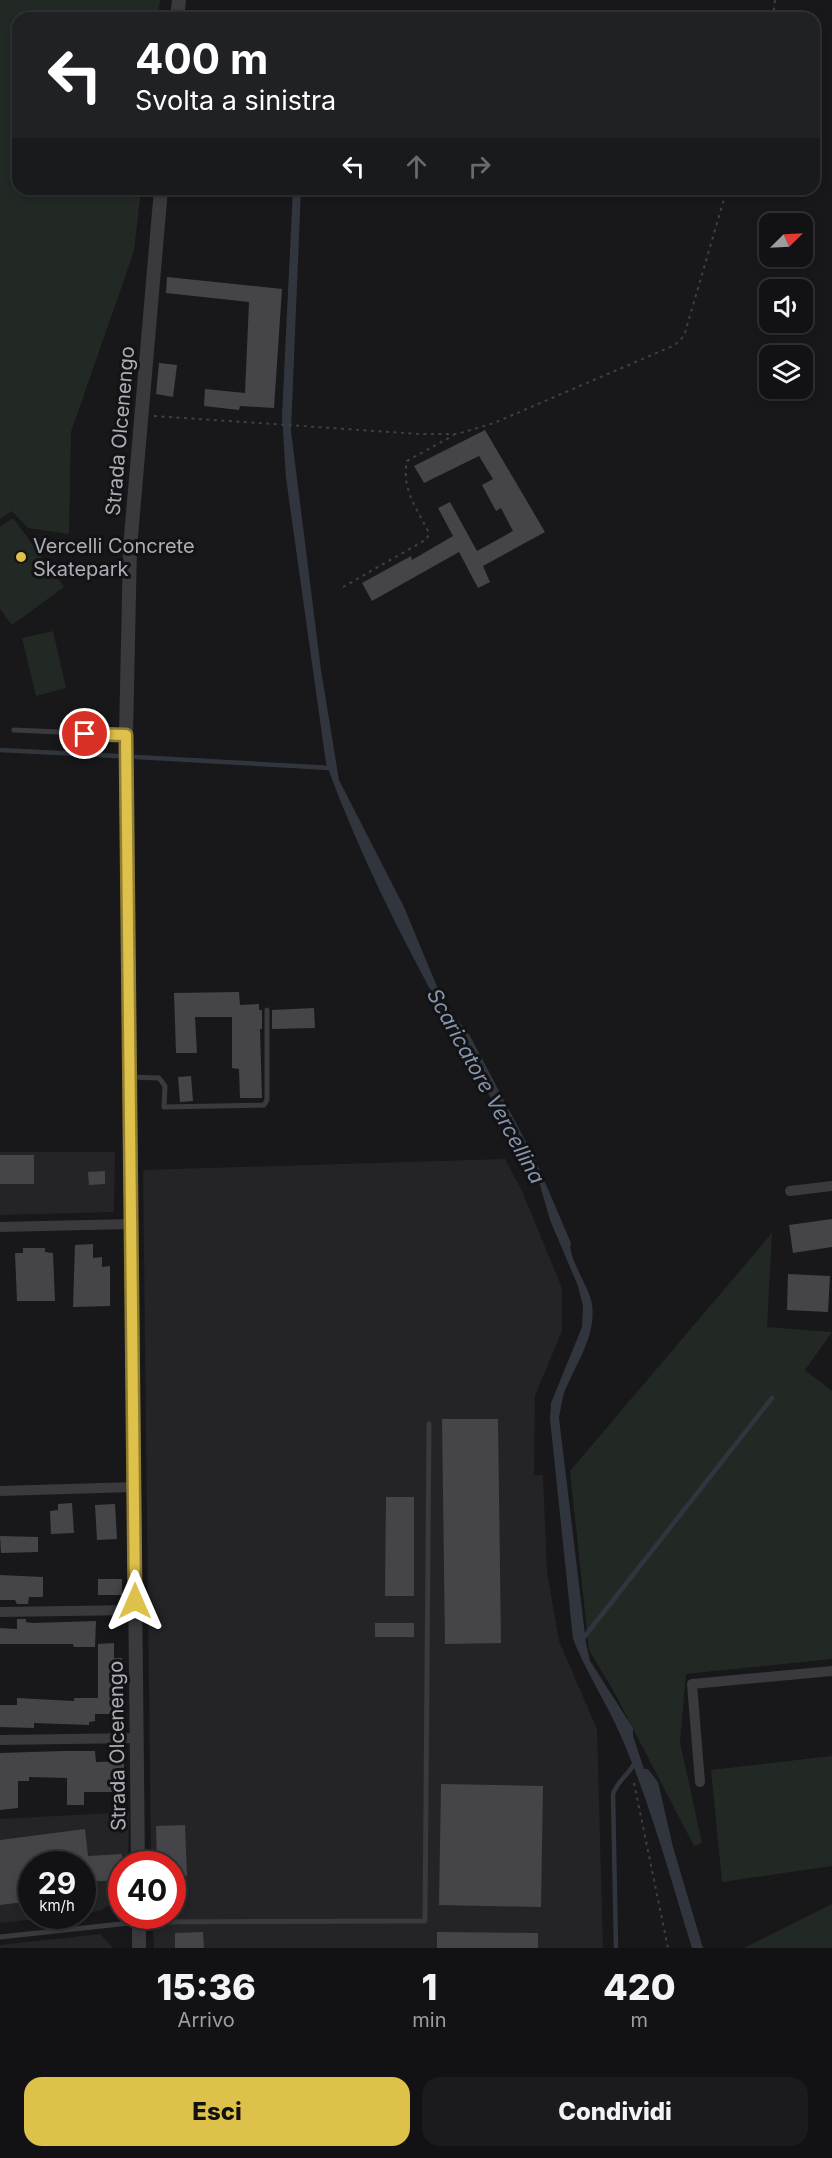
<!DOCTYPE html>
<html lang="it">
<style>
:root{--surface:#121113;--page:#1b1a1c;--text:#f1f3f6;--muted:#9c9da0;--line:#313133;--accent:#dec14b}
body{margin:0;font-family:Inter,sans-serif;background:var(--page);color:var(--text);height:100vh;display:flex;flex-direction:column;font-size:22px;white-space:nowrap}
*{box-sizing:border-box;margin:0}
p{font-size:20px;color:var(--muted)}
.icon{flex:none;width:33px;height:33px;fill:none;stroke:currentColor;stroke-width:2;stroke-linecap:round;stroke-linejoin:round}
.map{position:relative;height:1948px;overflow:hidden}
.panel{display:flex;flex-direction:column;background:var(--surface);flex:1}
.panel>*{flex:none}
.banner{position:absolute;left:12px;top:12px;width:808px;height:183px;border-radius:18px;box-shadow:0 3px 9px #0003,0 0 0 2px var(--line);background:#202124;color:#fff;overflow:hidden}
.needle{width:39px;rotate:66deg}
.buttons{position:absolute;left:759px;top:213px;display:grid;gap:12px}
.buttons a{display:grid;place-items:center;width:54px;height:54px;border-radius:12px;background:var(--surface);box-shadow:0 3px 9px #0003,0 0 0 2px var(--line);font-size:30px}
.speed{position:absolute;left:18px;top:1851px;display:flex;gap:12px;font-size:30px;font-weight:700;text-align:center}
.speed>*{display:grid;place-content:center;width:78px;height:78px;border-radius:50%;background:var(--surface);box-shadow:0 3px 9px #0003,0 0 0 2px var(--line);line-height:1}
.speed small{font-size:15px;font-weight:400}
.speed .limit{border:9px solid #d22;background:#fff;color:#111}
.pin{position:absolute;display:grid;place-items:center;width:51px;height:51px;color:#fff;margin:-26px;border:3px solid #fff;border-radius:50%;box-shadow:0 2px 6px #0007}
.me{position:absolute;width:66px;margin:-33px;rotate:0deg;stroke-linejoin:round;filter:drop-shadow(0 0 4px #0008)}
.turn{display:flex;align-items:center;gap:21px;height:126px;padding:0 24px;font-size:27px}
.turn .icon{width:78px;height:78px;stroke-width:2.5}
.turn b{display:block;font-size:42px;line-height:51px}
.lanes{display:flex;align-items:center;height:57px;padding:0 24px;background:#0003;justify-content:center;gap:30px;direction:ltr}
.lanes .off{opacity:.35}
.eta{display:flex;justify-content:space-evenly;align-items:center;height:102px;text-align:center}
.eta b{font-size:36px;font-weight:800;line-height:42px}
.cta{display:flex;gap:12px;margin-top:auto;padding:12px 24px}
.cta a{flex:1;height:69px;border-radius:18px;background:var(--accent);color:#111;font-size:24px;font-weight:800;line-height:69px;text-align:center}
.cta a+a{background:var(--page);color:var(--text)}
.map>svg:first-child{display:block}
.built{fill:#242326}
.green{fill:#222924}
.water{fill:#31363e}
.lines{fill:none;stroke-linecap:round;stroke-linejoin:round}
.stream{stroke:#31363e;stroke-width:4.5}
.building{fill:#454549}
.path{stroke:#3f4045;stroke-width:2;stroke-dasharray:3 4.5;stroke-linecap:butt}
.service{stroke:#39393e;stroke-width:5}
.minor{stroke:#39393e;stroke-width:10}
.tertiary{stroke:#39393e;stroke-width:14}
.route-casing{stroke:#907d31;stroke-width:15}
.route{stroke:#dec14b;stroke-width:10}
.poi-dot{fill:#dec14b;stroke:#131214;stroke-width:2}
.labels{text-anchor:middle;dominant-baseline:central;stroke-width:6;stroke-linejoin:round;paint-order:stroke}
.street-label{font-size:20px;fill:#abadb7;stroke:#131214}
.poi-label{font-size:20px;fill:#abadb7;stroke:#131214;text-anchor:start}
.water-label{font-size:21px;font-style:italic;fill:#8696ae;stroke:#131214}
</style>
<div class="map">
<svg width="832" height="1948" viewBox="0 0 832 1948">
<rect width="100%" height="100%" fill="#181719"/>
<g class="built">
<polygon points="0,1152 115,1152 114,1212 0,1215"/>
<polygon points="505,1159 522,1191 562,1288 562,1331 535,1396 534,1475 543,1475 547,1572 559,1641 597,1729 603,1948 154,1948 152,1916 172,1916 172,1864 151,1864 143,1170"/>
<polygon points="129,1812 128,1864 122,1864 121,1897 100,1911 83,1913 82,1864 32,1864 32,1916 64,1916 0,1923 0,1819"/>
<polygon points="100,1934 113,1948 0,1948 0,1945"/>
</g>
<g class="green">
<polygon points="0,0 160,0 158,18 18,18 18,189 141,189 134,251 71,432 69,534 28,528 12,511 0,519"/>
<polygon points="13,518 64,587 12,625 0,609 0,527"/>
<polygon points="53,631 66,688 36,696 22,638"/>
<polygon points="772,1233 767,1327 832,1332 805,1370 832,1391 832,1659 686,1674 680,1742 702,1843 694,1846 613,1690 589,1650 570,1471"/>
<polygon points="832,1756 832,1866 722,1882 711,1770"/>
<polygon points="832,1904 832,1948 744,1948"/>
</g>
<path class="water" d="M293 189H301L291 431 321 670 339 780 404 907 443 1001 470 1036 535 1159 571 1243C567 1257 589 1286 592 1304 596 1334 579 1359 567 1386 562 1395 561 1408 559 1418L586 1643 590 1661 633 1728V1736L644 1769H648L658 1782 673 1847 703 1948H692C670 1877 650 1802 620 1734 606 1702 586 1672 573 1639L550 1419 551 1403 582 1327 583 1306 578 1286 550 1220 540 1185 511 1133 506 1132 501 1122 502 1117C436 1003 371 887 326 763L286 478 282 416Z"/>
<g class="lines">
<g class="stream">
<polyline points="0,750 117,756"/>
<polyline points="136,757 331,768"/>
<polyline points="581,1641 772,1398"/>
<path d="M616 1948 613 1794C618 1780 629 1775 635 1762"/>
</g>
</g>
<g class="building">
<polygon points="167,277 282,289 274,408 240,406 239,410 204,406 205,389 245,393 249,302 166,293"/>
<polygon points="159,363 177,365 173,397 156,394"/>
<polygon points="485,430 545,532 483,566 490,582 478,588 459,552 372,601 362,583 411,556 412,560 453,536 438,508 450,502 477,551 513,531 501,508 496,511 482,485 493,479 479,456 424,483 414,466"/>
<polygon points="239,992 240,1005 259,1004 259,1010 262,1010 262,1029 260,1029 262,1098 240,1098 239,1069 232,1068 232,1017 195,1017 197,1053 176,1053 174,993"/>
<polygon points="314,1008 315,1028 272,1029 272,1010"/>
<polygon points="191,1076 193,1101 180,1102 178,1077"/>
<rect x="0" y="1155" width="34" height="29"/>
<polygon points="105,1171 105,1184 89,1185 88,1172"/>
<polygon points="832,1219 832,1247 793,1253 789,1225"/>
<polygon points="93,1244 93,1258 102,1257 102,1267 110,1266 110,1306 73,1307 75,1245"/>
<polygon points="23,1248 45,1248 45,1252 53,1253 55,1301 17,1301 15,1253 23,1253"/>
<polygon points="788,1274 830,1276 828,1312 787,1310"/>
<polygon points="442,1419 498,1419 501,1643 445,1644"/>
<polygon points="386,1497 414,1497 414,1596 385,1596"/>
<polygon points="72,1503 74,1533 51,1534 50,1511 58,1510 58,1504"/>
<polygon points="115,1504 117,1539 97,1540 95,1505"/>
<polygon points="0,1536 38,1537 38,1552 1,1553"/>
<polygon points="0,1575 43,1577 43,1597 29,1597 28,1604 17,1604 15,1600 0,1600"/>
<rect x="98" y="1579" width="24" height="16"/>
<polygon points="17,1619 26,1619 26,1622 33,1623 96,1621 95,1647 74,1647 73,1644 0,1644 0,1628 17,1629"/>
<rect x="375" y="1623" width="39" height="14"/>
<polygon points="114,1643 114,1658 122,1658 123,1704 120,1704 120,1714 95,1714 95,1721 89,1722 89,1725 34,1723 34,1728 0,1727 0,1705 17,1705 17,1698 74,1701 74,1698 98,1698 98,1644"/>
<polygon points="63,1751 95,1751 96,1762 124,1761 124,1792 84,1792 84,1805 67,1805 67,1778 29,1777 29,1781 18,1781 18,1808 0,1810 0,1753"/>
<polygon points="441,1784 543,1786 541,1907 439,1905"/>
<polygon points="185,1825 187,1876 172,1877 172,1864 157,1864 156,1826"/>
<polygon points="85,1829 88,1856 122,1854 122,1880 82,1882 82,1864 32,1864 32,1901 0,1905 0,1840"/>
<polygon points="203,1932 204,1948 175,1948 175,1933"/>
<polygon points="437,1932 538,1933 538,1948 437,1948"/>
</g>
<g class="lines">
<g class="path">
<polyline points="773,18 775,0"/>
<polyline points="154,416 420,434 457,434 494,423 675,345 684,336 727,189"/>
<path d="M343 587 427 539 429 533C417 509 401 488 407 461L454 435"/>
<polyline points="634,1783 668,1948"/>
</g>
<g class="service">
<polyline points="14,730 125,735"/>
<polyline points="130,1077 159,1078 165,1086 164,1107 264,1105 267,1100 267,1010"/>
<polyline points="0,1937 139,1922 425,1921 429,1424"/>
</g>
<g class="minor">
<polyline points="790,1191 832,1186"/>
<polyline points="0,1227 131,1224"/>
<polyline points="0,1491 135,1487"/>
<polyline points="0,1612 135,1610"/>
<polyline points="0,1740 137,1738"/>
<polyline points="700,1782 692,1684 832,1671"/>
</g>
<g class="tertiary">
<polyline points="177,18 179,0"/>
<polyline points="138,1864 126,735 130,548 161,189"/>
<polyline points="139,1916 139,1948"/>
</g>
</g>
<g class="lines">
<defs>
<polyline id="route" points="85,734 126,735 135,1601"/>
</defs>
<use href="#route" class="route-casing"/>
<use href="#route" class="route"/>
</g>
<circle class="poi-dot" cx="21" cy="557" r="6"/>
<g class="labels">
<g class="street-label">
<text transform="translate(120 431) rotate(-85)">Strada Olcenengo</text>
<text transform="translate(117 1746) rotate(-91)">Strada Olcenengo</text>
</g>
<g class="poi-label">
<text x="33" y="546">Vercelli Concrete<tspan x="33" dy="23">Skatepark</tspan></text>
</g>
<g class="water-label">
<text transform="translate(486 1086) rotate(61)">Scaricatore Vercellina</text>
</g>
</g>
</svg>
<div class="buttons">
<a><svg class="needle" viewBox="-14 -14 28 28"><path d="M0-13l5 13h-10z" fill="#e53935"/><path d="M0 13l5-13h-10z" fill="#9c9da0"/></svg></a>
<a><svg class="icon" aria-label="sound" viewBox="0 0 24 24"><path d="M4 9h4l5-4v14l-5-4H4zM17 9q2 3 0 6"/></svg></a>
<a><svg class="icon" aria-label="layers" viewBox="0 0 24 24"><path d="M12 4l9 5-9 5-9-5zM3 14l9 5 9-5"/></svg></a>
</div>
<div class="speed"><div>29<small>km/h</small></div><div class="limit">40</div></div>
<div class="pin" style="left:85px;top:734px;background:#d93025"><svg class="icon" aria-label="arrive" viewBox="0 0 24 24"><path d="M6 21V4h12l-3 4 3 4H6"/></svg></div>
<svg class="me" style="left:135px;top:1601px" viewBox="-20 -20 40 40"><path d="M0-17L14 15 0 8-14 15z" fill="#dec14b" stroke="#fff" stroke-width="4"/></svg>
<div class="banner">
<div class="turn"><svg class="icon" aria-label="left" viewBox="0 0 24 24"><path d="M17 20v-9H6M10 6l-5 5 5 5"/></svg><div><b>400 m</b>Svolta a sinistra</div></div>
<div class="lanes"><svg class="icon" aria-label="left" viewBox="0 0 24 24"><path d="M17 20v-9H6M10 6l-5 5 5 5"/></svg><svg class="icon off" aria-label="ahead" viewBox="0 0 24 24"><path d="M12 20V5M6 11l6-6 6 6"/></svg><svg class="icon off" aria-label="right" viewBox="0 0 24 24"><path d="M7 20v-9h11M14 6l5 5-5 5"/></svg></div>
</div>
</div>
<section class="panel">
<div class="eta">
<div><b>15:36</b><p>Arrivo</p></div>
<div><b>1</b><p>min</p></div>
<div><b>420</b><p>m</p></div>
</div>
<div class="cta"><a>Esci</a><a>Condividi</a></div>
</section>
